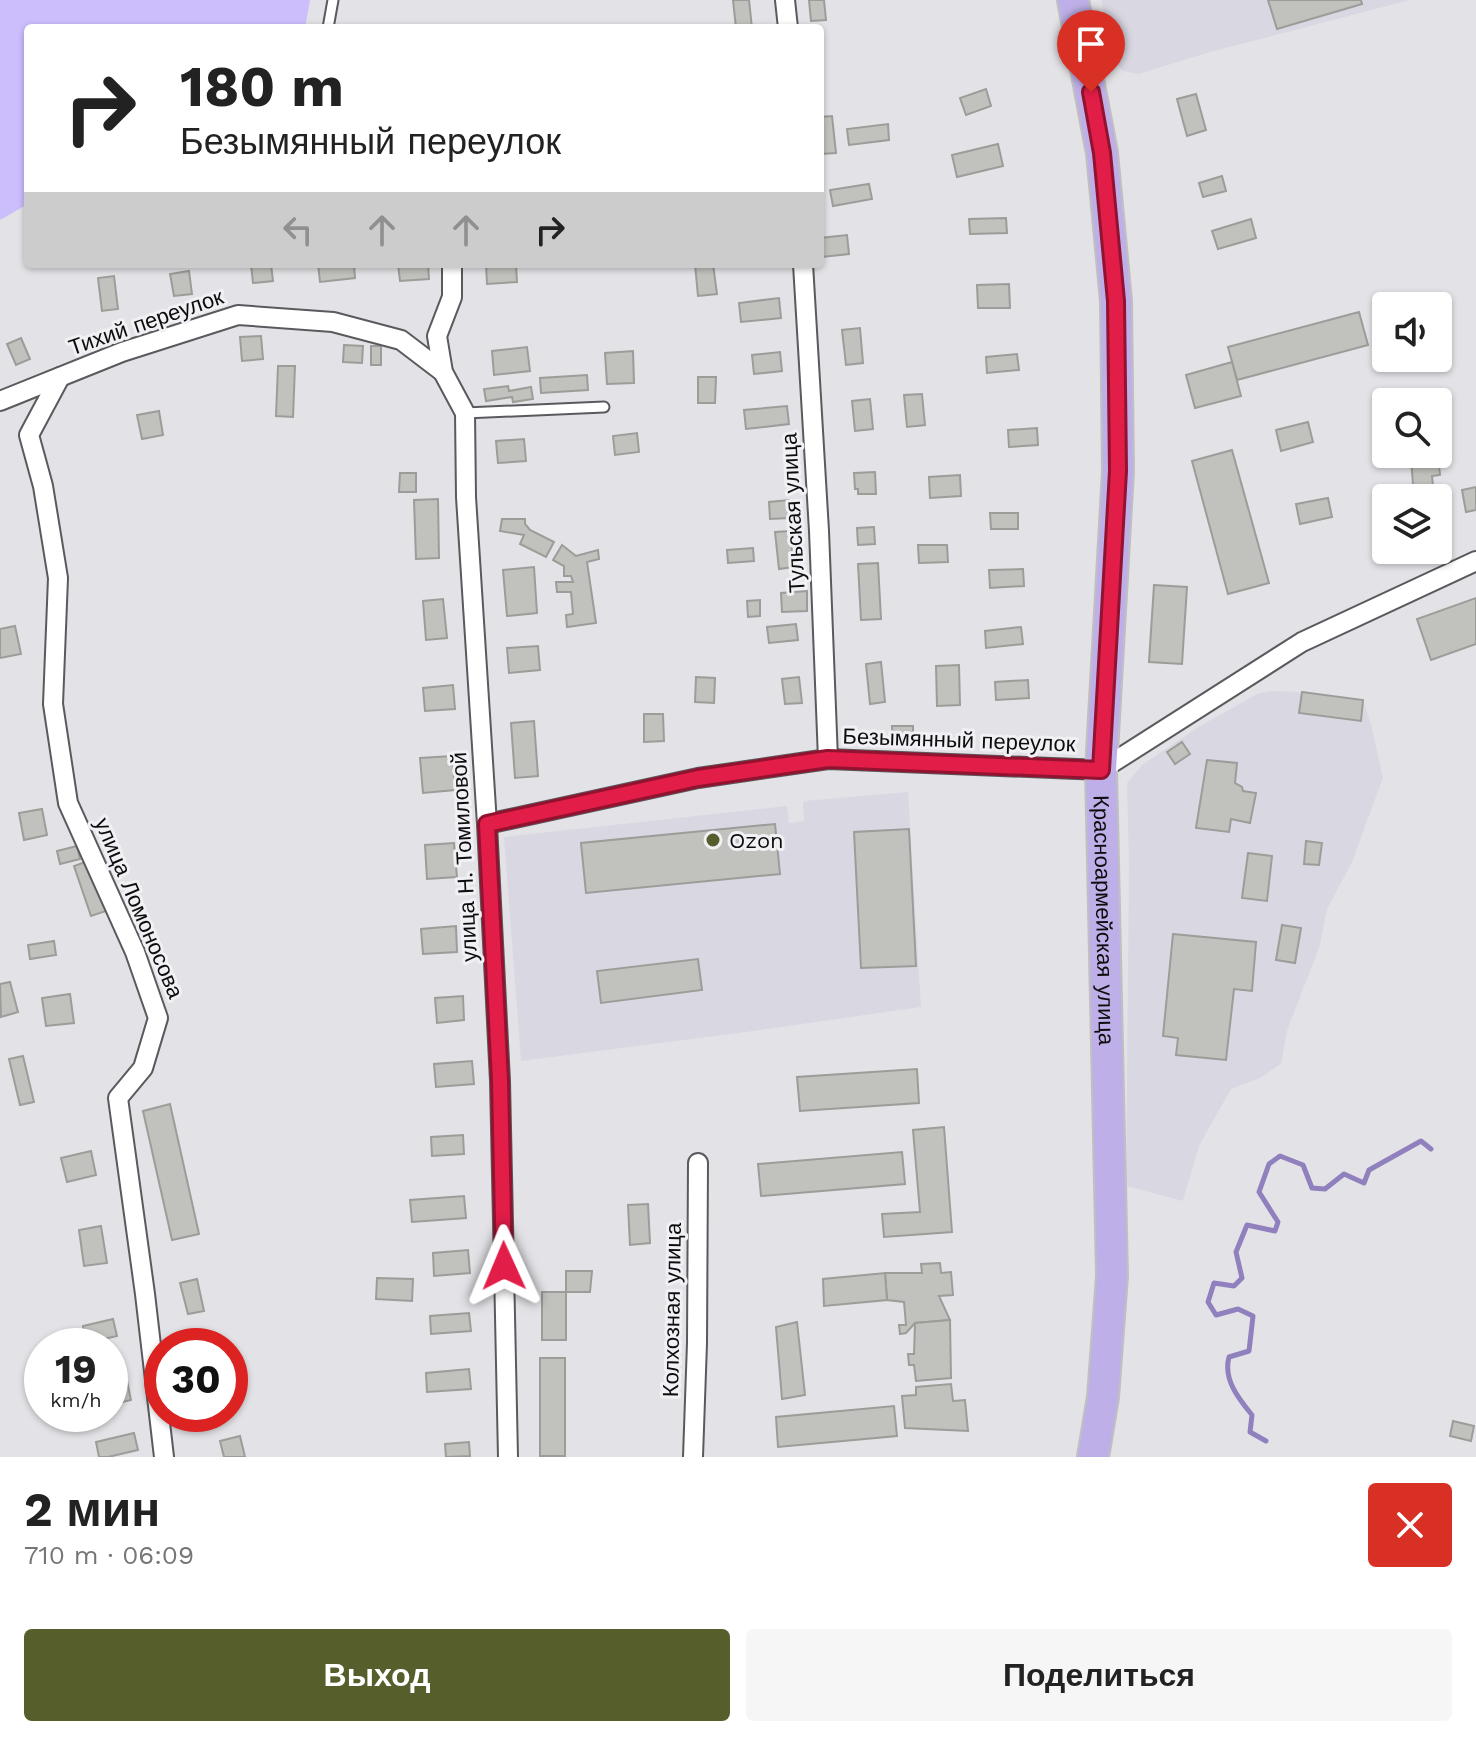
<!DOCTYPE html>
<html lang="ru">
<meta charset="utf-8">
<style>
:root{--surface:#fff;--page:#f6f6f6;--text:#222;--muted:#767676;--accent:#565e2c}
body{margin:0;font-family:"Work Sans",sans-serif;background:var(--page);color:var(--text);height:100vh;display:flex;flex-direction:column;font-size:30px;white-space:nowrap}
*{box-sizing:border-box;margin:0}
p{font-size:26px;color:var(--muted)}
.icon{flex:none;width:44px;height:44px;fill:none;stroke:currentColor;stroke-width:2;stroke-linecap:round;stroke-linejoin:round}
.map{position:relative;height:1457px;overflow:hidden}
.details{display:flex;flex-direction:column;background:var(--surface);flex:1}
.details>*{flex:none}
.top-card{position:absolute;left:24px;top:24px;width:800px;height:244px;border-radius:8px;box-shadow:0 2px 6px #0004;background:#fff;color:var(--text);overflow:hidden}
.fabs{position:absolute;left:1372px;top:292px;display:grid;gap:16px}
.fabs a{display:grid;place-items:center;width:80px;height:80px;border-radius:8px;background:var(--surface);box-shadow:0 2px 6px #0004;font-size:40px}
.speed{position:absolute;left:24px;top:1328px;display:flex;gap:16px;font-size:40px;font-weight:700;text-align:center}
.speed>*{display:grid;place-content:center;width:104px;height:104px;border-radius:50%;background:var(--surface);box-shadow:0 2px 6px #0004;line-height:1}
.speed small{font-size:20px;font-weight:400}
.speed .limit{border:12px solid #d22;background:#fff;color:#111}
.pin{position:absolute;display:grid;place-items:center;width:68px;height:68px;color:#fff;margin:-82px -34px;border-radius:50% 50% 50% 0;rotate:-45deg;box-shadow:0 0 8px #0007}
.pin .icon{rotate:45deg}
.me{position:absolute;width:88px;margin:-44px;rotate:359deg;stroke-linejoin:round;filter:drop-shadow(0 0 6px #0008)}
.turn{display:flex;align-items:center;gap:28px;height:168px;padding:0 24px;font-size:36px}
.turn .icon{width:104px;height:104px;stroke-width:2.5}
.turn b{display:block;font-size:56px;line-height:68px}
.lanes{display:flex;align-items:center;height:76px;padding:0 24px;background:#0003;justify-content:center;gap:40px;direction:ltr}
.lanes .off{opacity:.35}
.round{display:grid;place-items:center;flex:none;width:84px;height:84px;border-radius:8px;background:var(--page)}
.headline{display:flex;align-items:center;justify-content:space-between;height:136px;padding:0 24px}
h1{font-size:48px;font-weight:700;line-height:60px}
.primary-button{display:flex;gap:16px;margin-top:auto;padding:16px 24px}
.primary-button a{flex:1;height:92px;border-radius:8px;background:var(--accent);color:#fff;font-size:32px;font-weight:700;line-height:92px;text-align:center}
.primary-button a+a{background:var(--page);color:var(--text)}
.map>svg:first-child{display:block}
.built{fill:#d9d7e2}
.green{fill:#ccbdfd}
.lines{fill:none;stroke-linecap:round;stroke-linejoin:round}
.stream{stroke:#9080be;stroke-width:5}
.building{fill:#c1c2be;stroke:#9c9c99;stroke-width:2}
.service-casing{stroke:#5a595d;stroke-width:13}
.minor-casing{stroke:#5a595d;stroke-width:22}
.primary-casing{stroke:#c0c0c0;stroke-width:34}
.service{stroke:#fff;stroke-width:9}
.minor{stroke:#fff;stroke-width:18}
.primary{stroke:#bfafe8;stroke-width:30}
.route-casing{stroke:#92132f;stroke-width:20}
.route{stroke:#e11d48;stroke-width:14}
.poi-dot{fill:#565e2c;stroke:#f1f0f4;stroke-width:3}
.labels{text-anchor:middle;dominant-baseline:central;stroke-width:6;stroke-linejoin:round;paint-order:stroke}
.street-label{font-size:22px;fill:#0d0d0e;stroke:#f1f0f4}
.poi-label{font-size:22px;fill:#0d0d0e;stroke:#f1f0f4;text-anchor:start}
</style>
<div class="map">
<svg width="1476" height="1457" viewBox="0 0 1476 1457">
<rect width="100%" height="100%" fill="#e3e3e7"/>
<g class="built">
<polygon points="1101,0 1410,0 1210,52 1139,74 1123,71 1115,62"/>
<polygon points="1272,691 1302,692 1363,700 1371,724 1383,778 1352,862 1327,909 1320,945 1287,1031 1281,1064 1260,1078 1231,1089 1199,1146 1183,1201 1126,1186 1129,865 1127,783 1142,765 1200,726 1259,693"/>
<polygon points="908,792 921,1007 746,1032 521,1061 504,837 787,806 789,823 804,821 803,804 804,801"/>
</g>
<polygon class="green" points="0,0 310,0 305,28 28,28 28,204 0,220"/>
<g class="lines">
<path class="stream" d="M1266 1441 1250 1432 1252 1415C1238 1398 1223 1379 1229 1357L1249 1351 1253 1316 1238 1309 1216 1315 1208 1302 1214 1283 1234 1286 1242 1278 1236 1252 1247 1225 1275 1231 1278 1222 1259 1192 1269 1164 1280 1156 1303 1165 1312 1188 1325 1189 1344 1174 1364 1183 1369 1170 1421 1141 1431 1149"/>
</g>
<g class="building">
<polygon points="733,0 749,0 752,28 736,28"/>
<polygon points="809,0 824,0 826,20 811,21"/>
<polygon points="1268,0 1361,0 1362,4 1277,29"/>
<polygon points="986,89 991,106 966,115 960,98"/>
<polygon points="1196,94 1206,130 1187,136 1177,99"/>
<polygon points="832,116 836,153 821,154 820,117"/>
<polygon points="888,124 889,140 849,145 847,129"/>
<polygon points="998,144 1003,166 957,177 952,155"/>
<polygon points="1222,176 1226,191 1203,197 1199,183"/>
<polygon points="869,184 872,199 833,206 830,190"/>
<polygon points="1006,218 1007,233 970,234 969,219"/>
<polygon points="1251,219 1256,238 1218,249 1212,231"/>
<polygon points="847,235 849,254 822,257 820,238"/>
<polygon points="251,264 271,264 273,281 253,283"/>
<polygon points="318,264 354,264 355,278 320,282"/>
<polygon points="398,264 428,264 429,279 400,281"/>
<polygon points="486,264 516,264 517,282 487,284"/>
<polygon points="695,264 713,264 717,294 698,296"/>
<polygon points="189,271 192,294 174,296 170,274"/>
<polygon points="114,276 118,309 102,311 98,278"/>
<polygon points="1009,284 1010,308 978,308 977,285"/>
<polygon points="779,298 781,318 741,322 739,303"/>
<polygon points="1359,312 1368,345 1237,380 1228,347"/>
<polygon points="860,328 863,363 846,365 842,330"/>
<polygon points="261,336 263,359 242,361 240,337"/>
<polygon points="21,338 30,359 16,365 7,344"/>
<polygon points="344,345 363,346 362,363 343,362"/>
<rect x="371" y="346" width="10" height="19"/>
<polygon points="527,347 530,371 494,375 492,351"/>
<polygon points="633,351 634,383 607,384 605,353"/>
<polygon points="780,352 782,371 754,374 752,355"/>
<polygon points="1017,354 1019,370 987,373 986,357"/>
<polygon points="1232,362 1241,396 1195,408 1186,375"/>
<polygon points="278,366 295,366 293,417 276,416"/>
<polygon points="587,375 588,390 541,393 540,378"/>
<polygon points="698,377 716,377 715,403 698,403"/>
<polygon points="508,386 509,391 531,387 533,399 513,402 512,397 486,401 484,389"/>
<polygon points="922,394 925,425 907,427 904,395"/>
<polygon points="870,399 873,429 855,431 852,401"/>
<polygon points="787,406 789,424 746,429 744,410"/>
<polygon points="159,411 163,435 142,439 137,415"/>
<polygon points="1308,422 1313,442 1281,451 1276,430"/>
<polygon points="1037,428 1038,445 1009,447 1008,430"/>
<polygon points="637,433 639,452 615,455 613,436"/>
<polygon points="524,439 526,461 498,463 496,441"/>
<polygon points="1232,450 1269,583 1228,594 1192,461"/>
<polygon points="1438,457 1440,475 1432,476 1434,495 1414,497 1411,459"/>
<polygon points="875,472 876,494 858,494 858,489 855,489 854,473"/>
<polygon points="400,473 416,473 416,492 399,492"/>
<polygon points="960,475 961,496 930,498 929,477"/>
<polygon points="1476,487 1476,510 1466,512 1462,490"/>
<polygon points="1328,498 1332,517 1300,524 1296,504"/>
<polygon points="438,499 439,558 416,559 414,500"/>
<polygon points="789,500 790,518 770,519 769,502"/>
<polygon points="990,513 1018,513 1018,529 991,529"/>
<polygon points="502,519 525,519 525,524 530,530 554,542 546,557 520,544 524,535 500,531"/>
<polygon points="874,527 875,544 858,545 857,528"/>
<polygon points="790,531 794,567 779,569 775,532"/>
<polygon points="562,545 576,556 598,550 599,559 587,562 596,623 567,627 566,615 573,614 571,592 557,592 556,582 573,582 571,576 564,576 564,566 553,560"/>
<polygon points="918,545 947,545 948,562 919,563"/>
<polygon points="753,548 754,561 728,563 727,550"/>
<polygon points="878,563 881,619 861,620 858,564"/>
<polygon points="534,567 537,613 507,616 503,570"/>
<polygon points="1023,569 1024,586 990,588 989,570"/>
<polygon points="1154,585 1187,587 1182,664 1149,662"/>
<polygon points="807,591 807,611 782,612 781,593"/>
<polygon points="1476,598 1476,644 1431,660 1417,619"/>
<polygon points="443,599 447,638 426,640 423,601"/>
<polygon points="760,600 760,616 748,617 747,601"/>
<polygon points="796,624 798,640 769,643 767,627"/>
<polygon points="15,626 21,654 0,658 0,629"/>
<polygon points="1021,627 1023,644 986,648 985,631"/>
<polygon points="538,646 540,670 509,673 507,648"/>
<polygon points="881,662 885,702 870,704 866,664"/>
<polygon points="959,665 960,705 937,706 936,666"/>
<polygon points="696,677 715,678 714,703 695,702"/>
<polygon points="799,677 802,703 785,704 782,679"/>
<polygon points="1028,680 1029,698 996,700 995,682"/>
<polygon points="453,685 455,709 425,711 423,688"/>
<polygon points="1302,692 1363,700 1361,721 1299,713"/>
<polygon points="644,714 663,714 664,741 644,742"/>
<polygon points="534,721 538,776 515,778 511,723"/>
<polygon points="892,726 913,726 913,745 893,745"/>
<polygon points="1182,742 1190,754 1175,764 1167,752"/>
<polygon points="452,756 455,790 423,793 420,758"/>
<polygon points="1207,760 1237,763 1235,783 1242,787 1243,791 1256,793 1250,823 1231,819 1229,832 1196,828"/>
<polygon points="42,809 47,835 24,840 19,813"/>
<polygon points="775,824 780,874 586,893 581,843"/>
<polygon points="909,829 916,966 861,968 854,832"/>
<polygon points="1306,841 1322,843 1319,865 1304,864"/>
<polygon points="454,843 457,877 427,879 425,845"/>
<polygon points="77,846 80,859 60,864 57,851"/>
<polygon points="1248,853 1272,856 1267,901 1242,898"/>
<polygon points="88,861 106,911 91,916 74,866"/>
<polygon points="1282,925 1301,928 1295,963 1276,960"/>
<polygon points="456,926 457,952 423,954 421,929"/>
<polygon points="1173,934 1256,942 1252,991 1234,989 1226,1060 1176,1055 1178,1038 1163,1036"/>
<polygon points="54,941 56,955 30,959 28,945"/>
<polygon points="698,959 702,990 601,1003 597,971"/>
<polygon points="10,982 18,1012 1,1017 0,984"/>
<polygon points="70,994 74,1023 46,1026 42,998"/>
<polygon points="463,996 464,1020 437,1023 435,998"/>
<polygon points="23,1056 34,1102 20,1105 9,1059"/>
<polygon points="472,1061 474,1084 436,1087 434,1064"/>
<polygon points="917,1069 919,1103 800,1111 797,1077"/>
<polygon points="170,1104 199,1234 172,1240 143,1111"/>
<polygon points="944,1127 952,1232 884,1237 882,1214 920,1212 913,1130"/>
<polygon points="463,1135 464,1154 432,1156 431,1137"/>
<polygon points="91,1151 96,1175 67,1182 61,1158"/>
<polygon points="902,1152 905,1184 761,1196 758,1164"/>
<polygon points="464,1196 466,1218 412,1222 410,1200"/>
<polygon points="648,1204 650,1243 630,1245 628,1205"/>
<polygon points="101,1226 107,1263 84,1266 79,1230"/>
<polygon points="468,1250 470,1273 434,1276 433,1253"/>
<polygon points="940,1263 941,1273 951,1272 953,1295 939,1296 950,1320 915,1323 906,1333 900,1334 899,1325 906,1325 904,1302 887,1300 885,1273 922,1273 921,1264"/>
<polygon points="566,1271 592,1271 590,1292 566,1292"/>
<polygon points="885,1273 887,1300 824,1306 823,1279"/>
<polygon points="377,1278 413,1279 412,1301 376,1299"/>
<polygon points="197,1279 204,1311 188,1314 180,1283"/>
<rect x="542" y="1292" width="24" height="48"/>
<polygon points="469,1313 471,1331 431,1334 430,1316"/>
<polygon points="113,1319 117,1336 86,1343 83,1326"/>
<polygon points="950,1320 951,1378 916,1381 914,1365 909,1365 908,1354 914,1354 915,1323"/>
<polygon points="797,1322 805,1395 782,1399 776,1327"/>
<rect x="540" y="1358" width="25" height="98"/>
<polygon points="469,1369 471,1389 427,1392 426,1373"/>
<polygon points="126,1376 131,1400 110,1405 110,1380"/>
<polygon points="951,1384 953,1401 965,1400 968,1431 905,1428 902,1396 916,1395 916,1387"/>
<polygon points="894,1406 897,1436 778,1447 776,1417"/>
<polygon points="1453,1421 1474,1426 1471,1441 1450,1436"/>
<polygon points="134,1433 138,1450 108,1457 99,1457 96,1442"/>
<polygon points="240,1436 245,1457 224,1457 220,1441"/>
<polygon points="469,1442 470,1456 446,1457 445,1444"/>
</g>
<g class="lines">
<defs>
<g id="service">
<polyline points="328,28 333,0"/>
<polyline points="465,413 604,407"/>
</g>
<g id="minor">
<polyline points="785,0 788,28"/>
<polyline points="452,264 452,297 437,336 443,372 465,413 466,497 487,824 500,1081 508,1457"/>
<polyline points="803,264 819,531 828,759"/>
<polyline points="60,377 29,435 43,486 58,578 53,704 68,803 135,952 158,1018 143,1068 118,1098 145,1294 164,1457"/>
<polyline points="0,401 122,352 238,315 333,322 401,340 443,372"/>
<polyline points="487,824 698,778 828,759 1101,770 1302,642 1476,561"/>
<polyline points="693,1457 697,1343 698,1163"/>
</g>
<g id="primary">
<path id="s1" d="M1073 0 1102 153 1116 301 1118 471 1101 770 1112 1276 1103 1397 1093 1457"/>
</g>
</defs>
<use href="#service" class="service-casing"/>
<use href="#minor" class="minor-casing"/>
<use href="#primary" class="primary-casing"/>
<use href="#service" class="service"/>
<use href="#minor" class="minor"/>
<use href="#primary" class="primary"/>
</g>
<g class="lines">
<defs>
<polyline id="route" points="504,1266 500,1081 487,824 698,778 828,759 1101,770 1118,471 1116,301 1102,153 1091,92"/>
</defs>
<use href="#route" class="route-casing"/>
<use href="#route" class="route"/>
</g>
<circle class="poi-dot" cx="713" cy="840" r="8"/>
<g class="labels">
<g class="street-label">
<text transform="translate(146 322) rotate(-19)">Тихий переулок</text>
<text transform="translate(793 513) rotate(-93)">Тульская улица</text>
<text transform="translate(959 740) rotate(2)">Безымянный переулок</text>
<text transform="translate(464 857) rotate(-93)">улица Н. Томиловой</text>
<text transform="translate(139 908) rotate(67)">улица Ломоносова</text>
<text stroke="none"><textPath href="#s1" startOffset="924">Красноармейская улица</textPath></text>
<text transform="translate(672 1310) rotate(-89)">Колхозная улица</text>
</g>
<g class="poi-label">
<text x="729" y="840">Ozon</text>
</g>
</g>
</svg>
<div class="fabs">
<a><svg class="icon" aria-label="sound" viewBox="0 0 24 24"><path d="M4 9h4l5-4v14l-5-4H4zM17 9q2 3 0 6"/></svg></a>
<a><svg class="icon" aria-label="search" viewBox="0 0 24 24"><circle cx="10" cy="10" r="6"/><path d="M15 15l6 6"/></svg></a>
<a><svg class="icon" aria-label="layers" viewBox="0 0 24 24"><path d="M12 4l9 5-9 5-9-5zM3 14l9 5 9-5"/></svg></a>
</div>
<div class="speed"><div>19<small>km/h</small></div><div class="limit">30</div></div>
<div class="pin" style="left:1091px;top:92px;background:#d93025"><svg class="icon" aria-label="arrive" viewBox="0 0 24 24"><path d="M6 21V4h12l-3 4 3 4H6"/></svg></div>
<svg class="me" style="left:504px;top:1266px" viewBox="-20 -20 40 40"><path d="M0-17L14 15 0 8-14 15z" fill="#e11d48" stroke="#fff" stroke-width="4"/></svg>
<div class="top-card">
<div class="turn"><svg class="icon" aria-label="right" viewBox="0 0 24 24"><path d="M7 20v-9h11M14 6l5 5-5 5"/></svg><div><b>180 m</b>Безымянный переулок</div></div>
<div class="lanes"><svg class="icon off" aria-label="left" viewBox="0 0 24 24"><path d="M17 20v-9H6M10 6l-5 5 5 5"/></svg><svg class="icon off" aria-label="ahead" viewBox="0 0 24 24"><path d="M12 20V5M6 11l6-6 6 6"/></svg><svg class="icon off" aria-label="ahead" viewBox="0 0 24 24"><path d="M12 20V5M6 11l6-6 6 6"/></svg><svg class="icon" aria-label="right" viewBox="0 0 24 24"><path d="M7 20v-9h11M14 6l5 5-5 5"/></svg></div>
</div>
</div>
<section class="details">
<div class="headline"><div><h1>2 мин</h1><p>710 m · 06:09</p></div><a class="round" style="background:#d93025;color:#fff"><svg class="icon" aria-label="close" viewBox="0 0 24 24"><path d="M6 6l12 12M18 6L6 18"/></svg></a></div>
<div class="primary-button"><a>Выход</a><a>Поделиться</a></div>
</section>
